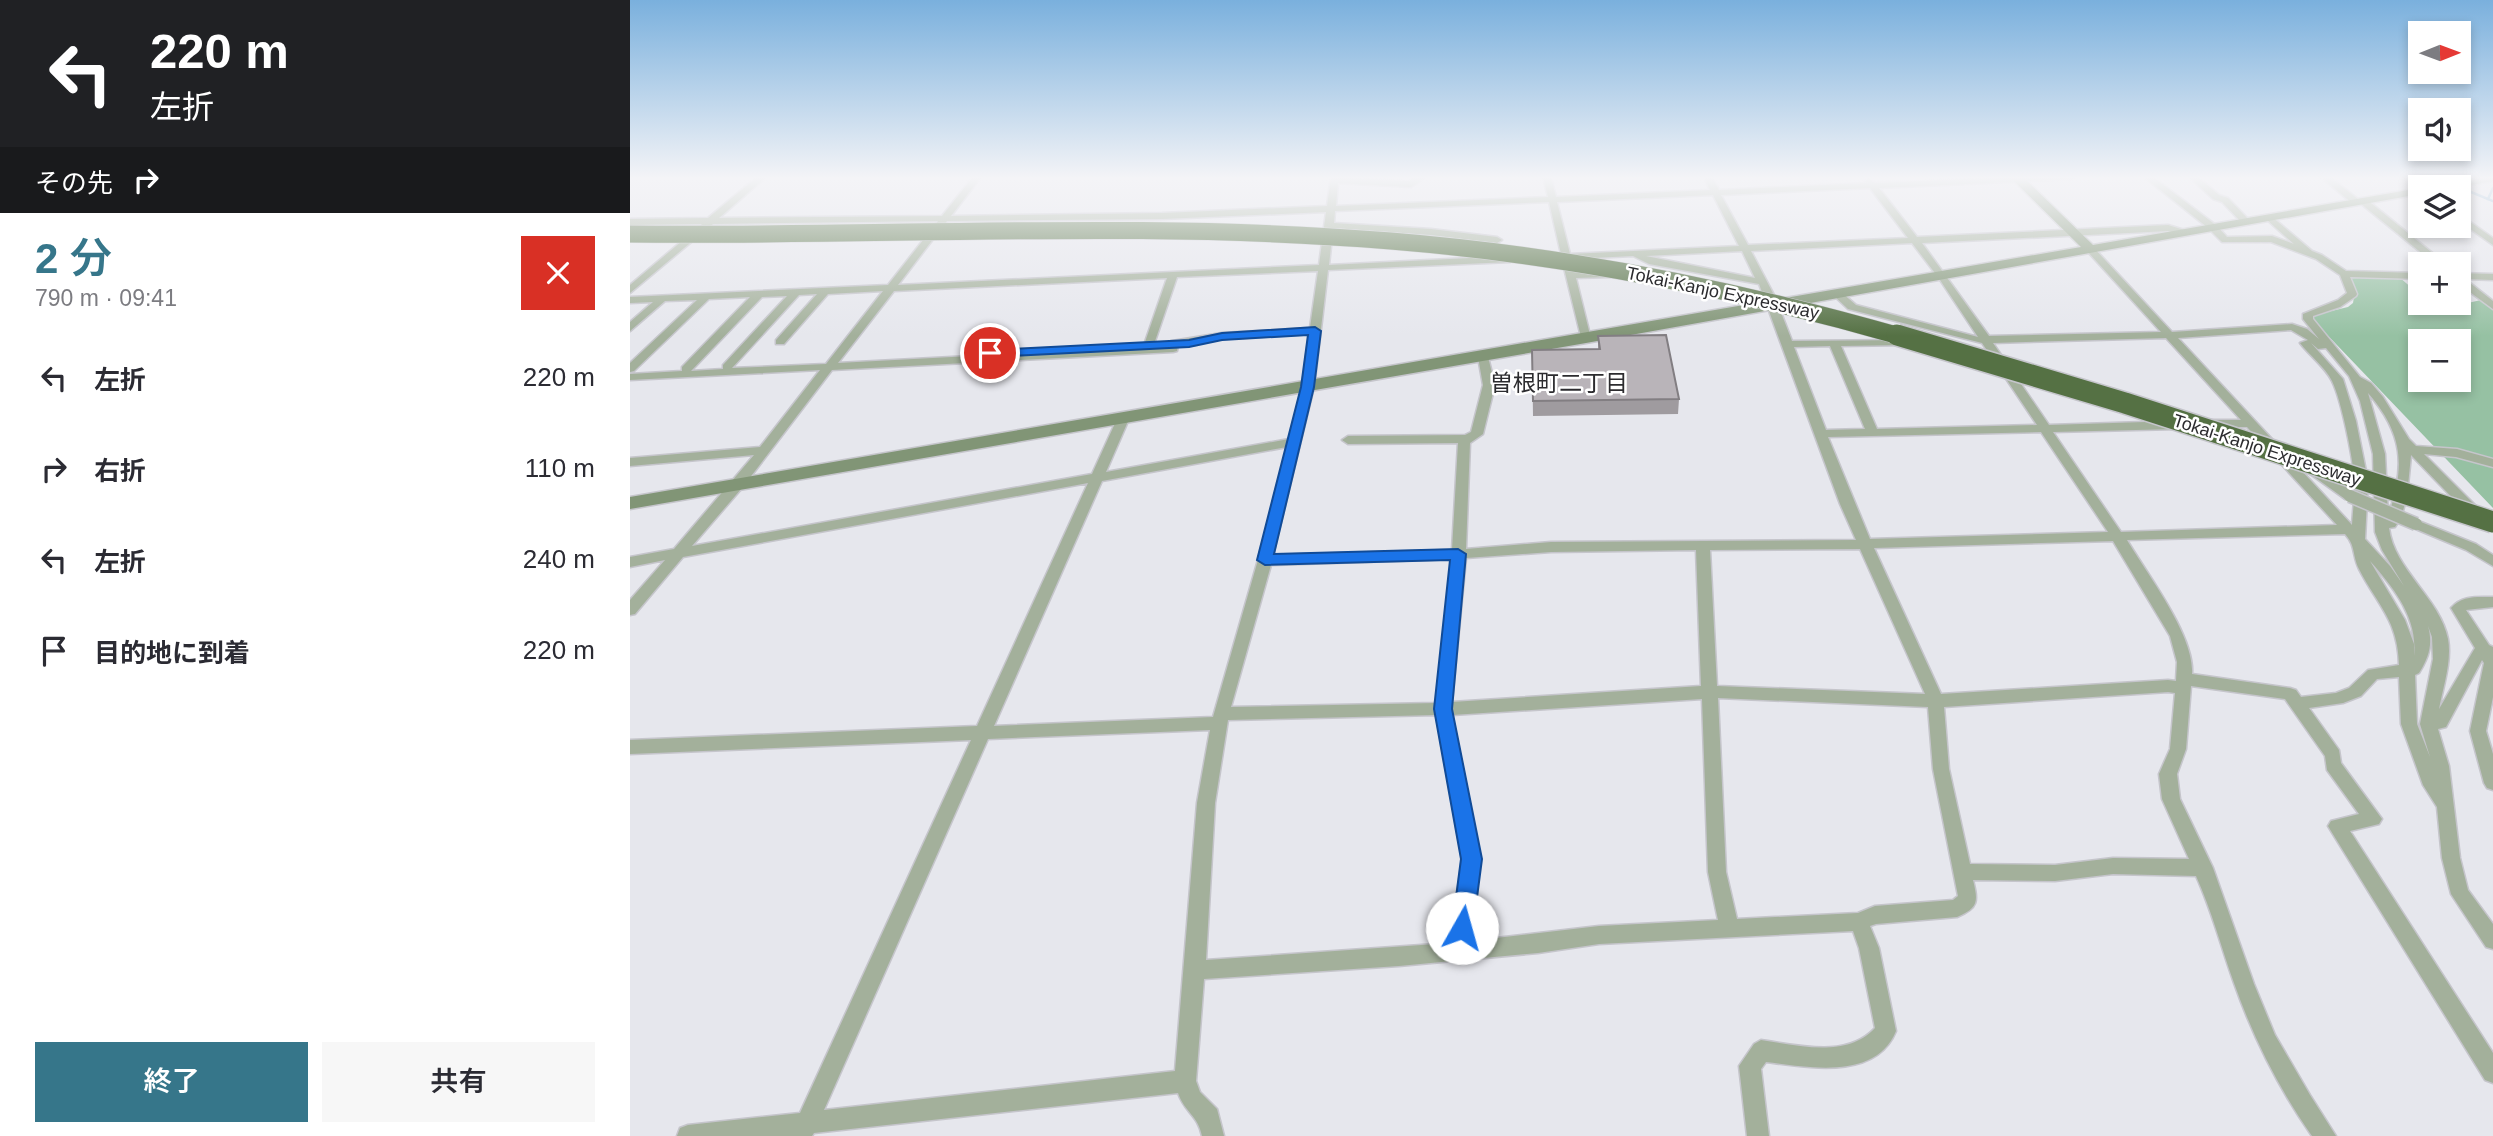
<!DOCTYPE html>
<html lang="ja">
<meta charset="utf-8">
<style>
:root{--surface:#fff;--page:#f7f7f7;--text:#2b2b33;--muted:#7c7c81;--accent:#36768a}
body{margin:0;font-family:Helvetica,"Noto Sans JP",sans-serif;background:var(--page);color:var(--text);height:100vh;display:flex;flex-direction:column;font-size:26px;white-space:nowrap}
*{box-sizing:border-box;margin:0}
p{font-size:23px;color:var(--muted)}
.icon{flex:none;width:38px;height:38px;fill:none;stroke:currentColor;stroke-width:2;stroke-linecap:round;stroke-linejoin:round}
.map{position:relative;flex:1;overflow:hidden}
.panel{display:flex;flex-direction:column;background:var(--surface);width:630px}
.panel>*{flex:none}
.guide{background:#202124;color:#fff;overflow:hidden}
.needle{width:46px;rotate:89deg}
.tools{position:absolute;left:1778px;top:21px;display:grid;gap:14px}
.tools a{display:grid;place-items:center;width:63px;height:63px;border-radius:0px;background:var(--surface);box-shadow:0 4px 10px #0003;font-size:35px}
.pin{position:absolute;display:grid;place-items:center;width:60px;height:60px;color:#fff;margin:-30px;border:4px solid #fff;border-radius:50%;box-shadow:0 2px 7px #0007}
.me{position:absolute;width:77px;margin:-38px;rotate:7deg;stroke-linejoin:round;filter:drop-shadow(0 0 5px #0008)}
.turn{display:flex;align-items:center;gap:24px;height:147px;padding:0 35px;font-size:32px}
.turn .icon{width:91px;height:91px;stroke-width:2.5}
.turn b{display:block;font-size:49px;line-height:60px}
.then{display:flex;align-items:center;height:66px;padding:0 35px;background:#0003;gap:14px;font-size:26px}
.round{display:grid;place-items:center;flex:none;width:74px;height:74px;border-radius:0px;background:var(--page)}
.overview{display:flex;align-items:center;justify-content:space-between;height:119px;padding:0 35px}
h1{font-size:42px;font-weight:600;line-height:52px;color:var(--accent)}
.cta{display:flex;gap:14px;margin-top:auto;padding:14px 35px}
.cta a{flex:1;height:80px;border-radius:0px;background:var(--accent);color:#fff;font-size:28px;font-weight:600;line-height:80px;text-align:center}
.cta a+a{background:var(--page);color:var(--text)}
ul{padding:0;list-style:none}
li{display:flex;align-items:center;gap:21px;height:91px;padding:0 35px}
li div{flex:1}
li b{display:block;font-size:26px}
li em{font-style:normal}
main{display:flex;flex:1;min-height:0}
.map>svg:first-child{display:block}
.green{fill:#96c1a3;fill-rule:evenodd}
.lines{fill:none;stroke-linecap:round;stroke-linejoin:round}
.stream{stroke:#76a9cc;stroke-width:2.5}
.street-casing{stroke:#c5c5cb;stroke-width:3}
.secondary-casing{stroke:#c5c5cb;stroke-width:3}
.street{fill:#a3b09b;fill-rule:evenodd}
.secondary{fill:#819576;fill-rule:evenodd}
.street-bridge-casing{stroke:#c5c5cb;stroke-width:15;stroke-linecap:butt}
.highway-bridge-far1-casing{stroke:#c5c5cb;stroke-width:18;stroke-linecap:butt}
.highway-bridge-casing{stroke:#c5c5cb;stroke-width:24;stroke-linecap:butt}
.street-bridge{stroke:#a3b09b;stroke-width:12}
.highway-bridge-far1{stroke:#557144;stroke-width:17}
.highway-bridge{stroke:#557144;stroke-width:21}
.wall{fill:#9f9b9f}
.building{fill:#b9b4b9;stroke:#827e82;stroke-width:2}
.route{fill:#1a73e8;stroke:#114b97;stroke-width:2}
.labels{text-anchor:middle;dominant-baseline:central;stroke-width:5;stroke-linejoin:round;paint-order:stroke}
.far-street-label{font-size:18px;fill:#2c2c2f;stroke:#fff}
.neighbourhood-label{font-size:23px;fill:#2c2c2f;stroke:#fff}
</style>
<main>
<section class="panel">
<div class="guide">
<div class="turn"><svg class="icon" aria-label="left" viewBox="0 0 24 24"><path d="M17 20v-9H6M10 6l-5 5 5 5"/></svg><div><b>220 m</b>左折</div></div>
<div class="then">その先<svg class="icon" aria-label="right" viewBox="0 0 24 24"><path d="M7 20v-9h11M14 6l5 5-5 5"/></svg></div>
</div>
<div class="overview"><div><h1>2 分</h1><p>790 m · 09:41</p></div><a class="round" style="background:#d93025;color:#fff"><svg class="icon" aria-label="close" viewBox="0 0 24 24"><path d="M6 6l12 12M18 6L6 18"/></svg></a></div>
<ul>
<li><svg class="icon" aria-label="left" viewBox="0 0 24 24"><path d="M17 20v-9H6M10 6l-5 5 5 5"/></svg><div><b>左折</b></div><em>220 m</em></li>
<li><svg class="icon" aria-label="right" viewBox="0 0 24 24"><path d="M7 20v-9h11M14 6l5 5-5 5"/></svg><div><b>右折</b></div><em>110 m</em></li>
<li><svg class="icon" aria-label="left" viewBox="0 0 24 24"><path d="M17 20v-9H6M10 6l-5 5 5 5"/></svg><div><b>左折</b></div><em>240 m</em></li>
<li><svg class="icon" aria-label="arrive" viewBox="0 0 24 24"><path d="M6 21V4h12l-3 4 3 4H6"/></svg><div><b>目的地に到着</b></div><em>220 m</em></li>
</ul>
<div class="cta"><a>終了</a><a>共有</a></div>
</section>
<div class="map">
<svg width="1863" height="1136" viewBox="0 0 1863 1136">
<rect width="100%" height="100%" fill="#e6e7ed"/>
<path class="green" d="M1717 275 1769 277 1790 295V303H1799L1807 310 1851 300 1863 309V508L1683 320 1685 315 1718 307 1723 303 1725 291ZM1790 341H1829V380H1790Z"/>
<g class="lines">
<g class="stream">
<polyline points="1805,177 1816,182"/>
<polyline points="1829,187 1863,201"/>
<polyline points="1858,199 1863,188"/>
</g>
<defs>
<g id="street">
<path d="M127 177H136L89 218 312 216 343 177H351L321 216 532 213 697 206 701 177 779 181 786 177H796L781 187 708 183 706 206 918 197 913 177H921L926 197 1080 190 1074 177H1082L1089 190 1236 183 1235 181 1239 179 1245 183 1379 177H1446L1442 179 1249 188 1287 237 1538 225 1561 232 1556 235 1538 231 1292 243 1359 336 1531 332 1457 251V247H1463L1542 332 1662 324 1677 329 1689 339 1673 319V314L1708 300 1717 293 1710 275 1686 259 1641 242H1592L1577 227 1514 177H1523L1587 226 1597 237 1642 236 1664 244 1637 220V216L1640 215 1682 251 1692 255 1716 271 1790 273V279L1720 277 1727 294 1726 296 1710 307 1683 316V319L1730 377 1741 383 1753 397 1779 439 1786 446 1827 449 1863 459V467L1826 457 1794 454 1850 510 1852 513 1850 516H1840L1781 455 1777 496 1771 518 1765 527 1759 528C1764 570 1810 598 1818 639 1822 661 1813 687 1809 709L1845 648 1821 608C1832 595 1847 597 1863 597V607L1836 610 1859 645 1863 647V697L1856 731 1863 754V790L1857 788 1854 783 1840 731 1854 663 1852 660 1816 727 1808 729 1819 766 1830 858 1838 890 1863 924V949L1856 947 1821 894 1812 858 1807 807 1793 785 1771 724 1769 677 1747 679 1731 696 1713 703 1679 708 1709 750 1711 763 1752 819 1749 824 1720 831 1863 1053V1083L1855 1080 1701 831 1698 826 1701 821 1729 814 1697 770 1695 756 1655 699 1561 686 1556 749 1547 774 1550 799 1583 868 1624 984 1645 1035 1680 1095 1706 1136H1682C1649 1089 1623 1037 1604 983 1591 947 1582 911 1566 876L1483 874 1425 881 1343 880C1348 901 1349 908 1327 917L1246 924 1240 926 1249 948 1266 1031C1246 1081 1177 1067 1136 1062L1131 1069 1139 1136H1117L1109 1066 1124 1044 1131 1040C1168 1045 1216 1059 1245 1028L1229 948 1223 931 969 944 908 953 769 966 574 979 566 1081 570 1092 587 1109 594 1136H572C568 1115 555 1113 548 1093L184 1133 182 1136H47L50 1128 58 1125 170 1113 341 740 0 754V740L347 726 458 483 53 557 5 614 0 615V600L35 560 0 567V557L44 549 124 455 0 466V458L130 447 190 370 0 380V374L52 371V367L120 297 79 299 4 371 0 372V363L67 300 35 301 0 331V322L23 302 0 303V297L258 285 308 221 83 224 0 293V285L72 224 0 225V219L78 218ZM1240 188 1278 238 1118 245 1091 195ZM1083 195 1109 246 940 254 927 202ZM919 202 931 254 927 257 932 260 952 341 956 342 961 339 946 278 980 277 985 274 980 271 945 272 942 259 1003 256 1019 264 1129 284 1210 504 1226 540 921 542 836 549 840 443 853 434 865 385 858 357 853 354 848 357 853 385 841 432 835 435 718 436 712 440 718 444 828 443 822 550 643 555 684 387 698 270 880 262 885 259 880 256 699 265 703 228 801 235 867 243 872 240 867 237 801 229 704 223 705 211ZM696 212 689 265 268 285 317 221 532 219ZM1282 243 1308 277 1348 337 1226 305 1211 292 1202 294 1218 309 1352 343 1407 425 1247 429 1211 346 1275 345 1280 342 1279 340 1162 341 1145 297 1121 251ZM1112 251 1125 278 1016 256ZM688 271 680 328 592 333 542 341 538 342 537 346 523 347 547 277ZM537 278 514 345 515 347 208 363 264 291ZM253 291 196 364 102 368 169 295 187 294 146 340V344H154L198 294ZM157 296 93 365V369L61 371 132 297ZM1661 330 1678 340 1670 343C1679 355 1695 367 1702 381 1712 401 1726 470 1725 493L1682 465H1674L1672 468 1715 499H1724L1722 525 1548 338ZM679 334 672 387 659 439 476 472 499 419 493 415 487 419 462 474 62 546 112 488 202 370 543 352 547 351 548 346 592 339ZM1536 338 1611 420H1574L1568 424 1570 427H1617L1707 525 1491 532 1423 432 1547 429 1553 425 1547 421 1419 425 1363 343ZM1681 343 1688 349 1696 348 1719 376 1730 401 1743 454 1745 532 1752 550 1774 586 1760 566 1735 539 1738 481 1726 421 1713 379ZM1200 346 1235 429 1196 430 1164 347ZM1738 393C1773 433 1776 466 1758 516L1755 454ZM1411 432 1478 532 1240 539 1198 437ZM657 447 628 560 583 717 364 726 472 481ZM1715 534C1726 546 1722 555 1729 569 1748 606 1768 620 1769 665L1738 670 1719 688 1706 693 1671 697 1666 690 1660 688 1562 674C1565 636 1517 574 1497 540ZM1483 541 1540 636 1547 662 1546 681 1538 680 1311 694 1244 548ZM1230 549 1295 694 1087 686 1080 550ZM1066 550 1071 686 822 702 836 558 921 552ZM822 559 806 703 601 707 641 565ZM1740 561C1765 589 1788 618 1784 656V644L1775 620ZM1798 626 1802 637 1803 659 1790 724 1800 757 1787 724 1785 675 1789 673C1799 657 1803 644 1798 626ZM1538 692 1545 693 1540 749 1529 774 1532 799 1559 859 1483 858 1425 865 1340 864 1319 769 1314 707ZM1088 698 1298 707 1303 769 1328 896 1323 900 1245 906 1228 913 1107 919 1096 872ZM1072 699 1078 872 1088 920 969 926 840 941 850 859 822 715ZM806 715 832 859 820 943 576 960 585 803 598 720ZM580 730 567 803 545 1071 194 1110 358 739Z"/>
<polygon points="1559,177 1568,177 1589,195 1598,198 1619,220 1619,224 1613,224 1592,202 1583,199"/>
<polygon points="1691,177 1700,177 1729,200 1736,199 1816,264 1805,264 1730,203 1723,204"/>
<polygon points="1772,177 1781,177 1794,187 1790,187 1790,190"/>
<polygon points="1829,214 1863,238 1863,245 1829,221"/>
<polygon points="1829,273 1863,274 1863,280 1835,279 1863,301 1863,309 1829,284"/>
<polygon points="1786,520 1846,544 1863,555 1863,566 1836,550 1781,527 1779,524 1781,521"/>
</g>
<g id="secondary">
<polygon points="1380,177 1393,177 1463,245 1790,188 1790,194 956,343 0,509 0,497 1451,247"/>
<polygon points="1847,177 1863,177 1863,181 1828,187 1803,187"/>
</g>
</defs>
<use href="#street" class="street-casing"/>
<use href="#secondary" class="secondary-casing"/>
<use href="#street" class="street"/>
<use href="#secondary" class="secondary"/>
<defs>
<polyline id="street-bridge" points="1720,496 1786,524"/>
<path id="highway-bridge-far1" d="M0 234C253 237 508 220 761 241 934 255 1106 289 1273 337"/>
<polyline id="highway-bridge" points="1267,335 1495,403 1863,522"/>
</defs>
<use href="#street-bridge" class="street-bridge-casing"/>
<use href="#highway-bridge-far1" class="highway-bridge-far1-casing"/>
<use href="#highway-bridge" class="highway-bridge-casing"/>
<use href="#street-bridge" class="street-bridge"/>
<use href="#highway-bridge-far1" class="highway-bridge-far1"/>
<use href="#highway-bridge" class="highway-bridge"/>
</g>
<polygon class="wall" points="968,336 1049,399 1048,414 903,416 902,350 968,349"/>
<polygon class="building" points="1036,335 1049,399 903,401 902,350 970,349 968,336"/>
<linearGradient id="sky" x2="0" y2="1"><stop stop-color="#7ab0dd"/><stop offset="0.53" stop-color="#f4f4f7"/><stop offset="1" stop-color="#f4f4f7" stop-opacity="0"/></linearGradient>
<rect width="1863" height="336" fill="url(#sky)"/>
<polygon class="route" points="685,327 691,331 684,387 644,554 828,549 836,554 822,709 852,859 843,928 840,935 832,938 825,935 822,928 831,859 804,709 820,560 635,565 627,560 671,387 678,335 592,340 559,347 360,357 354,353 360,350 559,340 592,333"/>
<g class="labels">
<g class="far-street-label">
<text transform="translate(1093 293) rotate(12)">Tokai-Kanjo Expressway</text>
<text transform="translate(1637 450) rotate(18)">Tokai-Kanjo Expressway</text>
</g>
<g class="neighbourhood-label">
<text x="929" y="383">曽根町二丁目</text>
</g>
</g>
</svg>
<div class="tools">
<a><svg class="needle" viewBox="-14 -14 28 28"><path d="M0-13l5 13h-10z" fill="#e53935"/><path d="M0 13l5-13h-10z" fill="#7c7c81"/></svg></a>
<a><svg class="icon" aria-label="sound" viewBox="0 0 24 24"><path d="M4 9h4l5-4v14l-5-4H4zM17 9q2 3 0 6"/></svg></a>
<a><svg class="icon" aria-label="layers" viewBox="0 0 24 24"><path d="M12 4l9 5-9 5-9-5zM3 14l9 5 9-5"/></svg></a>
<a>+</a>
<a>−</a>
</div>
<div class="pin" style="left:360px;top:353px;background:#d93025"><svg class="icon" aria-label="arrive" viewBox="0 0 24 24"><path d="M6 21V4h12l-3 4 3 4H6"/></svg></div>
<svg class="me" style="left:832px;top:928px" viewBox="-20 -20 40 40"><circle r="19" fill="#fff"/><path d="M0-13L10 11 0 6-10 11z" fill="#1a73e8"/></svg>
</div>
</main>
